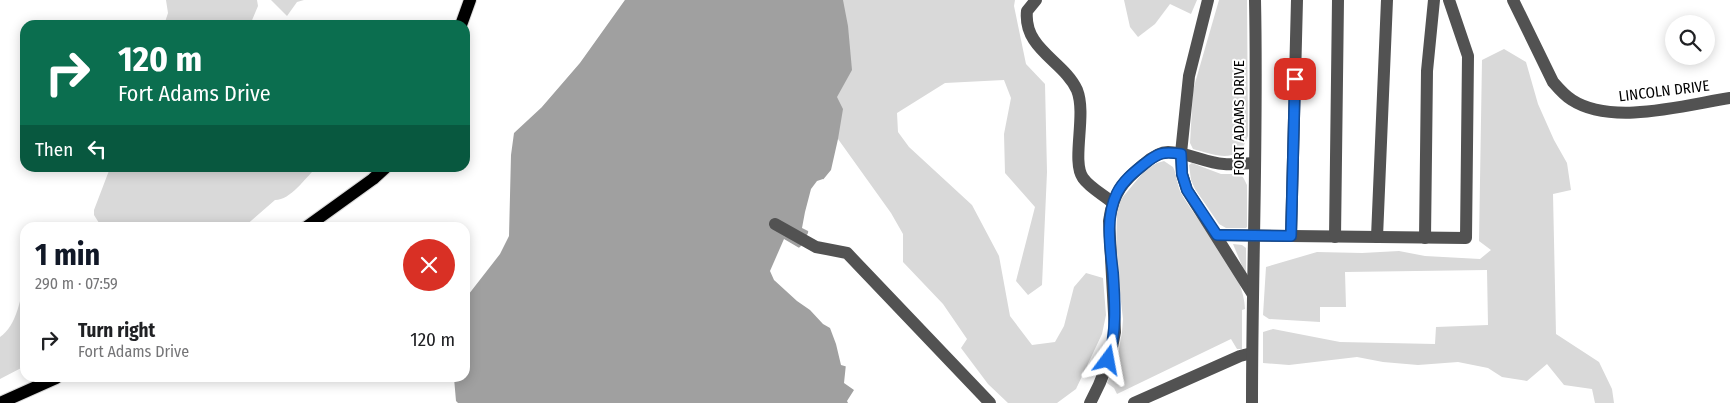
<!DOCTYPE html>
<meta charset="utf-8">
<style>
:root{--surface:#fff;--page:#f6f6f6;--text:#202124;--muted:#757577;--accent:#111827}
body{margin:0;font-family:"Fira Sans Condensed",sans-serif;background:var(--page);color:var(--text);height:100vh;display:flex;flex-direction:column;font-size:19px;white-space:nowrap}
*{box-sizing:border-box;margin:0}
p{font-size:16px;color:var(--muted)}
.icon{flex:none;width:28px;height:28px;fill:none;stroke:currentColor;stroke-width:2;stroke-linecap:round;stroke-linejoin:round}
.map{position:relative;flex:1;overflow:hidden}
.sheet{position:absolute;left:20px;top:222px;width:450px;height:160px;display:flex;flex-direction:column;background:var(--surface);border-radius:15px;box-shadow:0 2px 12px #0003}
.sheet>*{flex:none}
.top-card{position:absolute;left:20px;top:20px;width:450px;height:152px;border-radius:15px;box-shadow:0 2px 12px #0003;background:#0b6e4f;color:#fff;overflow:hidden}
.fabs{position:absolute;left:1665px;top:15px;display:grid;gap:10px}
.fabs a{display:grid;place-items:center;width:50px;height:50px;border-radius:50%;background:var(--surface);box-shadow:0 2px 12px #0003;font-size:25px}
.pin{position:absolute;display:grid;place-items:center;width:42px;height:42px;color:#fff;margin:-21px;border-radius:10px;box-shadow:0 2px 8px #0006}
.me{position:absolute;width:55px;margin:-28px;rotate:13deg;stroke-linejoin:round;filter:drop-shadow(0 0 4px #0008)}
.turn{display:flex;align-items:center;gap:18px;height:105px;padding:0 15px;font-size:22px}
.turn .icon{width:65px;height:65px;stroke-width:2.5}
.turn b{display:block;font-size:35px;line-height:42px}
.then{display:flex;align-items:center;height:48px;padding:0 15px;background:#0003;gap:10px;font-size:19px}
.round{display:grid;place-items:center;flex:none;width:52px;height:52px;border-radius:26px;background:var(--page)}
.summary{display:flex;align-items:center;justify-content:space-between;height:85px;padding:0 15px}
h1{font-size:30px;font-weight:700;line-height:38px;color:var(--accent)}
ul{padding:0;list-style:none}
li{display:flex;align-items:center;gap:15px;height:65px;padding:0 15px}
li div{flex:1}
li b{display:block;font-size:19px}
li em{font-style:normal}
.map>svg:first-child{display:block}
.green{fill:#d9d9d9}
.water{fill:#a0a0a0}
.pier{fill:#fff}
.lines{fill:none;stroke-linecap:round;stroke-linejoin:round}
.major-casing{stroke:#dbdbdb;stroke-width:14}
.minor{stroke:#525252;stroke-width:12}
.major{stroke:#000;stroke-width:12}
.route-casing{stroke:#114b97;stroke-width:12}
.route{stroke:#1a73e8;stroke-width:9}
.labels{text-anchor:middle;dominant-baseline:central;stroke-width:4;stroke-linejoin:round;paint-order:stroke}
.street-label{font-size:15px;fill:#000;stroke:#fff}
</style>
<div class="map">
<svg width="1730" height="403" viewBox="0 0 1730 403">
<rect width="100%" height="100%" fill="#fff"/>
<g class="green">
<polygon points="166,0 257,0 258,6 250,25 164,25 168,13"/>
<polygon points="271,0 304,0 297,2 287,16"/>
<polygon points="625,0 1015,0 1014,6 1026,64 1045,84 1047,172 1042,285 1028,295 1016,281 1035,207 1005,173 1004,134 1011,98 1004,80 945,83 897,113 898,132 909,147 972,205 999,256 1010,316 1032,345 1055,342 1064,326 1074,287 1086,273 1103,278 1106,315 1102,334 1076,389 1057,403 1008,403 988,384 961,348 967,339 943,304 903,262 903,234 891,213 838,139 542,107 580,63"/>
<polygon points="1124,0 1197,0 1191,14 1170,4 1155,24 1138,37 1130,27"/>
<path d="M1219 0H1247L1248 136C1238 166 1216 155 1193 149L1190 143 1193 90Z"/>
<polygon points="1504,49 1526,62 1538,104 1554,140 1567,163 1571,190 1553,194 1556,334 1599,362 1612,389 1614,403 1595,403 1592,389 1564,385 1547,364 1527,381 1502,377 1488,368 1458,362 1418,365 1383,362 1357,357 1289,365 1263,363 1263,332 1273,329 1340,342 1435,344 1436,327 1488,325 1487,270 1345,272 1346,307 1320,307 1320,322 1269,319 1263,315 1266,267 1317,252 1362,253 1399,251 1425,256 1480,259 1491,250 1479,241 1482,60"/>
<path d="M1164 161 1173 167C1177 175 1177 185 1181 193 1200 227 1244 269 1245 309L1242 310V349H1237L1231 339 1117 394 1114 388 1107 383 1118 354 1122 332 1123 319 1116 258 1117 208 1122 198 1146 169 1157 163Z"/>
<polygon points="1192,163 1221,174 1239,174 1243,177 1247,185 1247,227 1246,228 1226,228 1219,224 1195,189 1191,180 1189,165"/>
<path d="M110 168H316C305 178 291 200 275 200L244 227H90L99 223 94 215V210Z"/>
<polygon points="1233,244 1242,245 1246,248 1246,272 1245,273"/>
<path d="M25 278V366L0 379V337C17 326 21 297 25 278Z"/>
</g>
<polygon class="water" points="625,0 843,0 848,26 852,70 837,97 843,109 838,139 831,170 817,187 810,214 808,233 801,246 785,260 783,272 831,323 846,364 844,383 854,390 847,401 848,403 458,403 456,401 454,378 465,378 465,299 500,254 509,236 511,155 514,133 542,107 580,63"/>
<g class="pier">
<polygon points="823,179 825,181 819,188 812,215 810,232 802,228 805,212 811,189 817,181"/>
<polygon points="784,239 801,249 787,261 786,271 801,283 833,321 848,363 848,367 841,365 836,344 830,328 823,324 810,310 797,301 774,280 770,271"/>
</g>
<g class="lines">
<defs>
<g id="major">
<polyline points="461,25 470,0"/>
<polyline points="305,228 373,179 385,168"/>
<polyline points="0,403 56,378"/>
</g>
</defs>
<use href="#major" class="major-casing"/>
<g class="minor">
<path d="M1036 0 1027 11C1023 49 1064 61 1077 90 1087 115 1071 161 1083 178 1090 188 1104 195 1113 203"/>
<polyline points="1208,0 1189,76 1181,153 1182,174 1187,190 1252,293"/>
<path d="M1513 0 1553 82C1559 89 1565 96 1572 100 1612 126 1685 105 1730 98"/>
<polyline points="775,224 816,247 847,253 990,403"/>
<polyline points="1217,235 1466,238 1468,56 1449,0"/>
<polyline points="1291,236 1297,0"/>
<polyline points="1335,237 1338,0"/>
<polyline points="1377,237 1387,0"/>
<polyline points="1425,238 1427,71 1434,0"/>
<path d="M1090 403C1102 381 1111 358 1115 332L1109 221C1113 193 1123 181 1144 164 1151 158 1159 152 1168 152 1187 152 1205 163 1224 164 1234 165 1245 163 1255 163"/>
<polyline points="1134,403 1240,356 1252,353"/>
<path d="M1252 403C1252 269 1258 134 1255 0"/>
</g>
<use href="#major" class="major"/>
</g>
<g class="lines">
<defs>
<path id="route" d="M1108 360C1117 332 1115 302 1113 273 1110 246 1105 218 1117 193 1123 181 1133 173 1143 165 1158 153 1162 151 1181 154L1182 174 1187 190 1217 235 1291 236 1295 79"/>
</defs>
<use href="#route" class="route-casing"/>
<use href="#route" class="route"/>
</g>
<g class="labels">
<g class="street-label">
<text transform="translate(1664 91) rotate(-7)">LINCOLN DRIVE</text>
<text transform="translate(1239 118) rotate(-90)">FORT ADAMS DRIVE</text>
</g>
</g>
</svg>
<div class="fabs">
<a><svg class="icon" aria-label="search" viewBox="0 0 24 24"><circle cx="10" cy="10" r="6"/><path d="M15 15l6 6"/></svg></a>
</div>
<div class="pin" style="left:1295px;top:79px;background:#d93025"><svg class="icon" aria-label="arrive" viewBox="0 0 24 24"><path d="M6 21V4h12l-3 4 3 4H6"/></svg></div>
<svg class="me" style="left:1108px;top:360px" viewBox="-20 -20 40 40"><path d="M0-17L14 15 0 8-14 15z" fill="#1a73e8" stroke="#fff" stroke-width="4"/></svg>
<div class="top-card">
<div class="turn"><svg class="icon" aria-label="right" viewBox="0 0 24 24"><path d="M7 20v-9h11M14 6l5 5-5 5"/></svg><div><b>120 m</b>Fort Adams Drive</div></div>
<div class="then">Then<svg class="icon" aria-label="left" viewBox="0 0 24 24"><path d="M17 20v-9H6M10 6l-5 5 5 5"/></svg></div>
</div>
<section class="sheet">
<div class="summary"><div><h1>1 min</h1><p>290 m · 07:59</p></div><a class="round" style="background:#d93025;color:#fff"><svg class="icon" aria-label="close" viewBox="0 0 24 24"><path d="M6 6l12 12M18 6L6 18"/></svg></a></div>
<ul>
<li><svg class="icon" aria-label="right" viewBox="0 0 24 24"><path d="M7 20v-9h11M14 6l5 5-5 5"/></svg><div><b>Turn right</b><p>Fort Adams Drive</p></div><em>120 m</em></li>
</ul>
</section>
</div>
